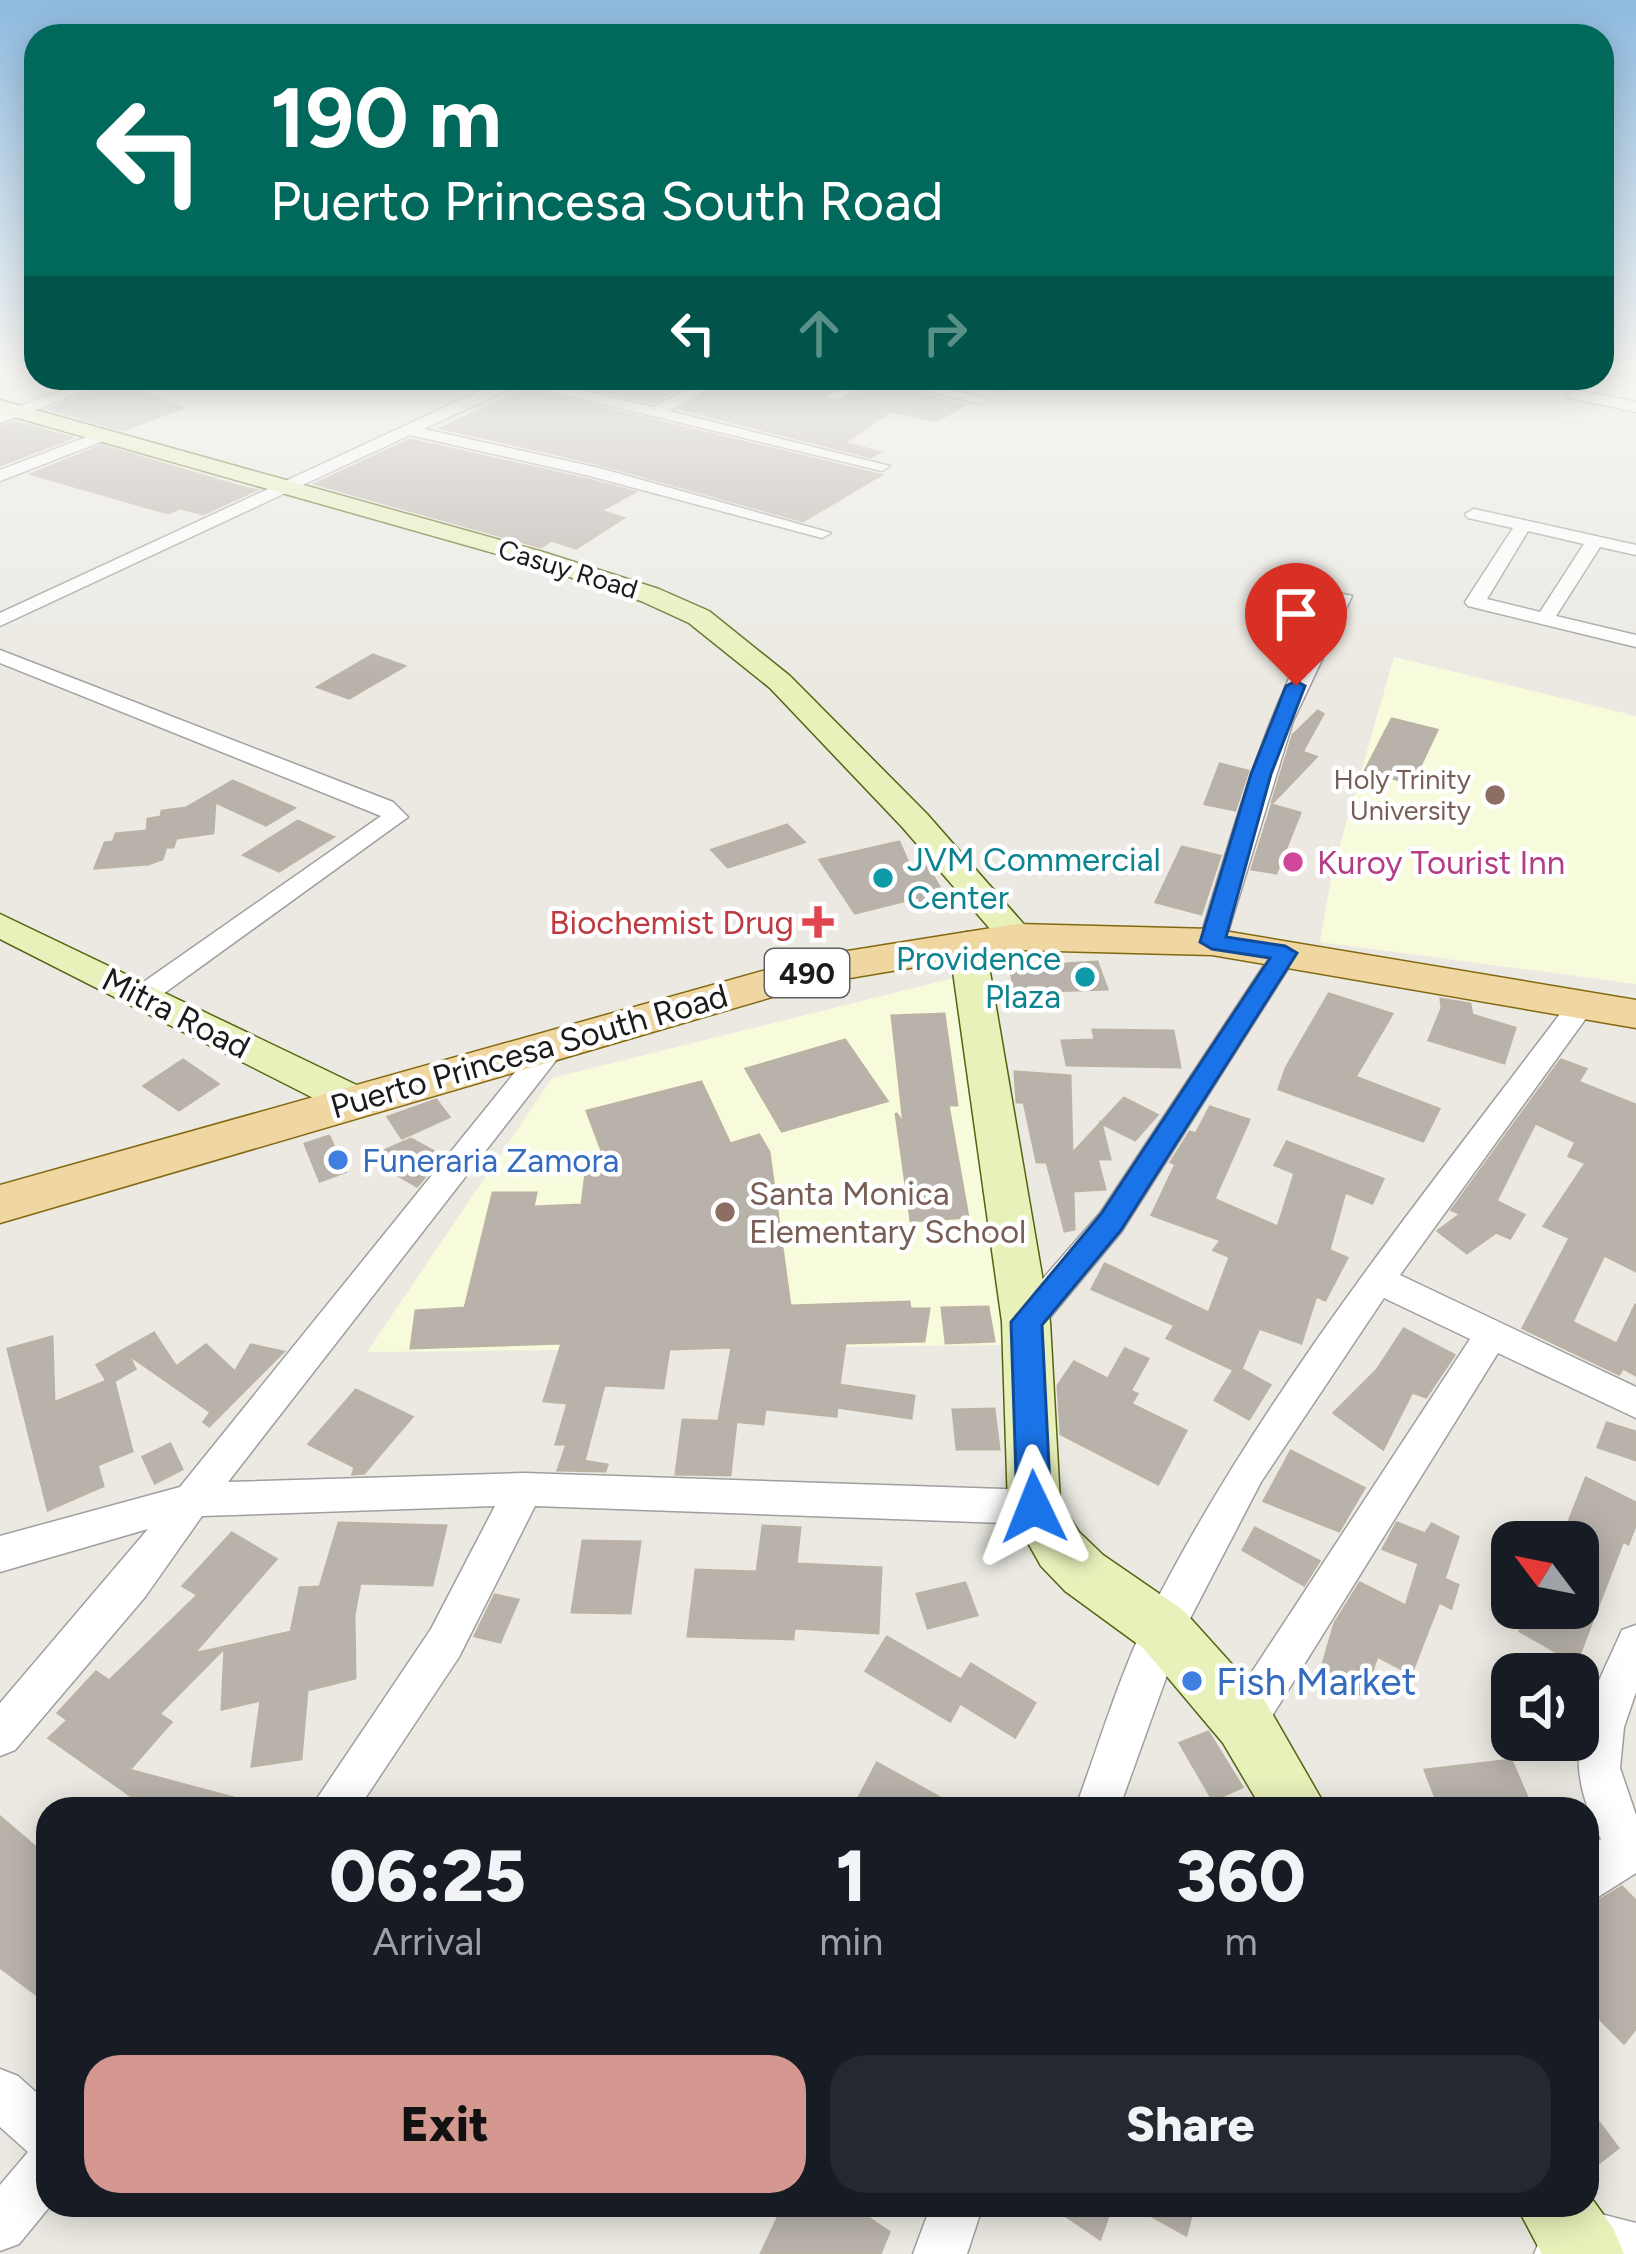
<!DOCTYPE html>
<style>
:root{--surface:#171b24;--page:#242831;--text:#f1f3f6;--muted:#9ea1a6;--accent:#d49891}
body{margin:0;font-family:Figtree,sans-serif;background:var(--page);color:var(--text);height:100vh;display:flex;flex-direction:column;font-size:45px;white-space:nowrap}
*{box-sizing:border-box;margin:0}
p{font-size:39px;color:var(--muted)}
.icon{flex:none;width:66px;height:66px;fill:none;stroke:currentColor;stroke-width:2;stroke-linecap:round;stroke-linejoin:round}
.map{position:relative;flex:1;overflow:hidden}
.panel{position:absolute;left:36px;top:1797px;width:1563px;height:420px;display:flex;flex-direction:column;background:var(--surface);border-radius:36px;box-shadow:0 6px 30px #0003}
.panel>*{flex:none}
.banner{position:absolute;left:24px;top:24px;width:1590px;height:366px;border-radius:36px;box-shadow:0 6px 30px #0003;background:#00695c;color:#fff;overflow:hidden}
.needle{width:78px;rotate:302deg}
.fabs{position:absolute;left:1491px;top:1521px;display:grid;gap:24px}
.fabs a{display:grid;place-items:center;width:108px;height:108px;border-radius:24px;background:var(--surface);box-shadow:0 6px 30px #0003;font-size:60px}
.pin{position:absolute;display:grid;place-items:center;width:102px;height:102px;color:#fff;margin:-123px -51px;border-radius:50% 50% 50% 0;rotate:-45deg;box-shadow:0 0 12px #0007}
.pin .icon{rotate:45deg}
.me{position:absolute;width:132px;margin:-66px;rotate:358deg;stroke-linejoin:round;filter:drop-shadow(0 0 9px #0008)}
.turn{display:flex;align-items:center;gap:42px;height:252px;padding:0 48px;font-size:54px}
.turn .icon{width:156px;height:156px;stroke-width:2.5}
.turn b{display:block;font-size:84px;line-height:102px}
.lanes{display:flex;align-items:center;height:114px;padding:0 48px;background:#0003;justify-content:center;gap:60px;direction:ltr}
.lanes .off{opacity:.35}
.eta{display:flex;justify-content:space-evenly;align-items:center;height:204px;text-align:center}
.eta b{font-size:72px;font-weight:800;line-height:84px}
.cta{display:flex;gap:24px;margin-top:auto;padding:24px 48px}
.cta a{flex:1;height:138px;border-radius:36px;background:var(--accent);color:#111;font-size:48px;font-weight:800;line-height:138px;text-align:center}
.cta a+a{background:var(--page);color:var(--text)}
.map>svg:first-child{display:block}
.education{fill:#f7fbdc}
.building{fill:#b8b2ab;stroke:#bbb2a6;stroke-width:3}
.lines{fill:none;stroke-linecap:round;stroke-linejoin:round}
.street-casing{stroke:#9f9f9f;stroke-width:3}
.secondary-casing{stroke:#516410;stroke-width:3}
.primary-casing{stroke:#826910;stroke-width:3}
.street{fill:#fff;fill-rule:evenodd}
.secondary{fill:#e8f1ba;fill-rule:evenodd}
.primary{fill:#f0d7a2;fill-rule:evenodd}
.route{fill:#1a73e8;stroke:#114b97;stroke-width:3}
.education-dot{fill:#8d6e63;stroke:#fff;stroke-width:4.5}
.hotel-dot{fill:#d1479c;stroke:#fff;stroke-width:4.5}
.culture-dot{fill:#0f9aa8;stroke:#fff;stroke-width:4.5}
.health-dot{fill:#e0444e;stroke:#fff;stroke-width:4.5}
.shop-dot{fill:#3f7fe0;stroke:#fff;stroke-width:4.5}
.labels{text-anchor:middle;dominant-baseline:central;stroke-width:9;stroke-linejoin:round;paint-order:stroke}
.far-street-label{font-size:27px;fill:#1b1b1b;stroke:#fff}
.far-education-label{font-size:27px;fill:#785e54;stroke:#fff;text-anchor:end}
.shield{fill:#fff;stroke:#5f5f5f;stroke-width:3}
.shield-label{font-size:30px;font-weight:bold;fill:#1b1b1b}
.culture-label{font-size:33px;fill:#0d838f;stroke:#fff;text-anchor:start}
.hotel-label{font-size:33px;fill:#b23c85;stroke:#fff;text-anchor:start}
.health-label{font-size:33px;fill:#be3a42;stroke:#fff;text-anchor:end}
.street-label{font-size:33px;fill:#1b1b1b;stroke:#fff}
.shop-label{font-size:33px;fill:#366cbe;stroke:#fff;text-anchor:start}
.education-label{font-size:33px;fill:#785e54;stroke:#fff;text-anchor:start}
.near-shop-label{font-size:39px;fill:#366cbe;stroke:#fff;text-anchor:start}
</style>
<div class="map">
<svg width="1636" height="2254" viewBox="0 0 1636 2254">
<rect width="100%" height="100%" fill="#ebe9e2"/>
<g class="education">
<polygon points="1394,657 1636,716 1636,984 1320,942 1332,873"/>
<polygon points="958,977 1006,1345 367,1352 552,1078"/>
</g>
<g class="building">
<polygon points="551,378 699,378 652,402"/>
<polygon points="731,378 851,378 821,396 837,404 879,384 963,405 937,421 891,411 843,443 879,452 871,457 681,409"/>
<polygon points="121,383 182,408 123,430 50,409"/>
<polygon points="526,390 880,475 803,521 600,464 442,428"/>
<polygon points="15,422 71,438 0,465 0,427"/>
<polygon points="410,440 589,480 634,492 600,511 623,518 576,548 551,540 541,547 316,484"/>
<polygon points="102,446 241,487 255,490 203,514 180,508 168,513 32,474"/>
<polygon points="373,655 404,666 349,698 318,687"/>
<polygon points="1318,711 1323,714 1302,752 1316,757 1272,803 1293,735"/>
<polygon points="1392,719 1437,730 1412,783 1365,771"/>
<polygon points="1220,764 1248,771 1235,810 1205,804"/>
<polygon points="233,781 294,808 266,825 215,802 213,833 176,838 173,847 166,847 162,859 148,864 95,868 105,843 113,842 116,834 147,831 148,819 161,817 162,811 186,808"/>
<polygon points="1272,805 1300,813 1276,873 1252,869"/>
<polygon points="298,821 333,837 279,871 244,855"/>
<polygon points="787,825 804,842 728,867 712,850"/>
<polygon points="899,842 910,867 927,866 948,902 922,906 919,897 855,913 820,860"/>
<polygon points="1182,847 1220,856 1201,914 1156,902"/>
<polygon points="1097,962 1107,989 1015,992 1010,967"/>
<polygon points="1329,994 1392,1014 1355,1077 1439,1109 1423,1141 1279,1089 1286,1068"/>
<polygon points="1441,999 1470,1004 1472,1015 1515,1028 1504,1063 1429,1040 1442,1008"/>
<polygon points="944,1014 957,1105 948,1105 968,1217 911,1221 896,1113 904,1125 892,1016"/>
<polygon points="1093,1030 1173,1031 1180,1067 1067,1065 1062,1041 1095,1040"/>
<polygon points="845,1040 887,1101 782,1131 746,1069"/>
<polygon points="183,1060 218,1084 179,1110 144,1086"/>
<polygon points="1561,1060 1586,1069 1578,1082 1636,1105 1636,1271 1604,1255 1572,1322 1617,1344 1636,1304 1636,1375 1623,1368 1619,1374 1523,1328 1570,1238 1544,1226 1586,1163 1569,1156 1576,1142 1535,1123 1496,1201 1524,1215 1510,1238 1496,1232 1467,1253 1438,1231 1461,1214 1452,1210"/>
<polygon points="1015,1072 1070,1076 1072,1154 1124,1098 1157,1115 1135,1140 1101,1123 1110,1159 1097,1159 1105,1189 1073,1191 1074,1229 1065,1231 1047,1162 1037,1162 1024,1102 1017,1102"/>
<polygon points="701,1082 730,1144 759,1135 769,1152 790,1306 909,1302 910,1309 929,1309 924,1341 845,1343 839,1385 914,1396 911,1418 837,1407 836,1416 765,1409 763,1424 719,1420 732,1347 669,1349 663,1388 604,1385 584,1461 607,1465 605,1471 558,1470 567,1444 556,1444 568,1403 544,1401 562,1343 411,1348 416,1311 465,1308 493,1193 536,1193 533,1207 582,1205 586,1172 610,1172 587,1111"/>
<polygon points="436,1100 449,1117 402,1138 388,1117"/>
<polygon points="1210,1107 1249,1120 1214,1199 1278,1227 1295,1173 1275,1165 1287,1142 1383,1179 1372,1203 1345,1192 1329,1250 1347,1258 1325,1300 1316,1296 1301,1343 1259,1328 1241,1369 1270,1385 1249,1419 1215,1400 1234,1370 1167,1338 1175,1325 1092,1289 1105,1264 1209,1313 1230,1257 1214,1250 1221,1240 1152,1215 1176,1164 1171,1162 1190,1132 1196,1134"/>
<polygon points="329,1136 345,1172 320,1181 305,1144"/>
<polygon points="411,1139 442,1156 417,1186 368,1158"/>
<polygon points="988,1307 994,1341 946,1343 942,1308"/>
<polygon points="1404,1329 1454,1355 1426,1397 1412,1392 1383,1449 1334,1413 1377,1370"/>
<polygon points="154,1333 176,1367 206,1345 235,1372 251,1345 283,1352 209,1426 204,1422 211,1412 128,1354 135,1369 114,1381 132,1451 97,1465 103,1486 48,1510 8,1349 52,1337 54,1403 107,1381 97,1365"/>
<polygon points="1125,1349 1148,1359 1130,1391 1137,1394 1131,1404 1186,1431 1158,1484 1061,1434 1058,1386 1074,1362 1108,1379"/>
<polygon points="356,1390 412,1417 364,1473 353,1474 355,1467 309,1444"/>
<polygon points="994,1409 999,1449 957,1449 953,1410"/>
<polygon points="683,1420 736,1422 730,1475 676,1474"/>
<polygon points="1607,1423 1636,1432 1636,1460 1598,1447"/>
<polygon points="170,1444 182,1469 155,1483 143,1457"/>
<polygon points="1291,1451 1364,1488 1339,1531 1264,1501"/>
<polygon points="1586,1478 1636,1503 1636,1523 1628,1544 1623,1541 1576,1663 1520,1631 1530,1608 1578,1608 1578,1542 1561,1542"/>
<polygon points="339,1523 446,1526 432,1585 360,1583 354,1615 355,1678 307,1690 301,1759 252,1766 261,1700 222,1709 225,1647 291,1632 300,1588 320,1587"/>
<polygon points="1397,1523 1425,1534 1432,1524 1458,1537 1444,1579 1458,1585 1451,1608 1439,1602 1411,1674 1377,1656 1364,1696 1320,1674 1335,1623 1360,1583 1406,1606 1419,1563 1383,1549"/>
<polygon points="763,1526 800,1528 796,1564 881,1568 878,1633 794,1628 793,1639 688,1636 696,1570 757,1572"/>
<polygon points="1255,1528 1319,1561 1304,1585 1243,1550"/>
<polygon points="232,1533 276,1559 193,1654 225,1647 159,1714 171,1722 129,1770 249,1802 248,1809 150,1809 49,1738 68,1720 58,1713 96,1672 109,1681 198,1595 183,1586"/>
<polygon points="583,1541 640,1542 630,1613 572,1612"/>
<polygon points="965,1583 977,1615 928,1628 917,1594"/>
<polygon points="495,1595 518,1600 500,1642 475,1636"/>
<polygon points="887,1637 961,1680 971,1664 1035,1703 1015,1737 960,1703 950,1721 866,1671"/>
<polygon points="1208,1732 1242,1787 1213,1800 1180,1743"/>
<polygon points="1511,1760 1529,1802 1440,1809 1425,1770"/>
<polygon points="877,1763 960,1809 853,1809"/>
<polygon points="0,1817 48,1858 48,2003 0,1967"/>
<polygon points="1622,1887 1636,1901 1636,2028 1624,2043 1587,2006 1587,1908"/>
<polygon points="1587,2107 1618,2148 1587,2172"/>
<polygon points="784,2205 849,2205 889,2232 880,2254 761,2254"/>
<polygon points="1050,2205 1112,2205 1100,2239"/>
<polygon points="1132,2205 1194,2205 1186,2235"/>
</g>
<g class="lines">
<defs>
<g id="street">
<polygon points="99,378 120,378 0,423 0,413"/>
<polygon points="508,378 532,378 653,407 709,378 727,378 669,411 890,466 882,471 520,384 424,429 599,468 831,533 822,538 590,476 410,435 0,626 0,613"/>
<polygon points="860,378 904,378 988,399 980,404 878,379 838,400 825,397"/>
<polygon points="951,378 998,382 1021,378 1001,391"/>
<polygon points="1575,390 1636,402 1636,412 1570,398 1567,395"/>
<polygon points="105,430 113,435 111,438 0,481 0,470"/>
<path d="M1474 509 1636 545V555L1600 547 1556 616 1636 635V647L1468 606 1465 602 1513 528 1468 518 1465 514ZM1528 531 1584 544 1540 612 1487 599Z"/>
<path d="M1335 592 1352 596 1293 721 1225 942 1212 950 1203 948 1199 942C1235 823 1268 699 1335 592Z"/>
<polygon points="0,650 393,802 408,817 152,1002 132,1002 128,996 132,990 381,816 0,663"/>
<polygon points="1285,945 1298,953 1122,1231 1038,1332 1026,1336 1014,1332 1009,1322 1014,1312 1100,1213 1276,947"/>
<path d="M1582 995 1596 1004 1592 1010 1400 1275 1636 1387V1418L1498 1353 1259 1737 1244 1743 1229 1737 1223 1722 1229 1707 1470 1339 1384 1298 1261 1482 1181 1636 1119 1809H1075C1099 1745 1119 1675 1150 1613 1263 1391 1423 1196 1572 998Z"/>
<polygon points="551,1038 565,1047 561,1054 228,1482 524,1473 1034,1490 1047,1495 1053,1507 1047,1519 1034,1524 535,1506 459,1657 358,1809 310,1809 431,1629 495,1506 202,1516 145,1597 15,1750 0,1756 0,1703 148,1529 0,1572 0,1536 180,1487 541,1040"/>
<path d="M1636 1625V1692L1624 1727 1620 1768 1636 1815V1873L1587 1904V1851L1601 1839C1557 1750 1585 1714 1622 1630Z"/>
<polygon points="0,2069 18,2076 48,2103 51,2205 19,2244 0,2251 0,2185 28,2152 0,2127"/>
<polygon points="931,2205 983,2205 967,2254 913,2254"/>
<polygon points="1570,2206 1636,2223 1636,2254 1534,2254 1551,2213"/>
</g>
<g id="secondary">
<polygon points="0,400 543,552 659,589 709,611 790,676 927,814 1035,937 1030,945 1004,945 903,828 770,688 689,623 641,601 525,562 0,413"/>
<polygon points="0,914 367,1090 373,1100 367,1110 352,1114 337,1110 0,939"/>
<polygon points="967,932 980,935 985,943 1050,1322 1060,1502 1079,1532 1103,1555 1183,1610 1265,1701 1327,1809 1262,1809 1223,1743 1143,1648 1065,1591 1041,1566 1008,1507 1002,1322 949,943 954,935"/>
<polygon points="1587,2192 1613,2228 1624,2254 1542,2254 1516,2205 1587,2205"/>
</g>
<polygon id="primary" points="1017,924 1212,929 1636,1000 1636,1028 1212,955 1017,950 820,983 0,1223 0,1185 816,956"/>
</defs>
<use href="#street" class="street-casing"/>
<use href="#secondary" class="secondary-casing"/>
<use href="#primary" class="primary-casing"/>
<use href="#street" class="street"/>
<use href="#secondary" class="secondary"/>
<use href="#primary" class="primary"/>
</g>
<linearGradient id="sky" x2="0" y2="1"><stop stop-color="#8ebbe0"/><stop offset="0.54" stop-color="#f6f5f2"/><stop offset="1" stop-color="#f6f5f2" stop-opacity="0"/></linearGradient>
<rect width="1636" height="681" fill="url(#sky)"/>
<polygon class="route" points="1296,681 1305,686 1271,774 1226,937 1285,946 1297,953 1121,1230 1042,1325 1051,1507 1046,1518 1034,1522 1022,1518 1017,1507 1011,1322 1101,1214 1270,958 1212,949 1200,942 1251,774 1286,686"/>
<g class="education-dot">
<circle cx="1495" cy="795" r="12"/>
<circle cx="725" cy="1212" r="12"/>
</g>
<circle class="hotel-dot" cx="1293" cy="862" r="12"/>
<g class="culture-dot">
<circle cx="883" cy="878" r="12"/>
<circle cx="1085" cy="977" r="12"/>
</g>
<path class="health-dot" d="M812 904h12v12h12v12h-12v12h-12v-12h-12v-12h12z"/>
<g class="shop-dot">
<circle cx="338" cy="1160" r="12"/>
<circle cx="1192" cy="1681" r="12"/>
</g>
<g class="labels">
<g class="far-street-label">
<text transform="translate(568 569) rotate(17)">Casuy Road</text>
</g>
<g class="far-education-label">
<text x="1471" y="779">Holy Trinity<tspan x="1471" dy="31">University</tspan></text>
</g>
<rect class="shield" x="765" y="949" width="84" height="48" rx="9"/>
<g class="shield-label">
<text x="807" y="973">490</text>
</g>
<g class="culture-label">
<text x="907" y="859">JVM Commercial<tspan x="907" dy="38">Center</tspan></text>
<text x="1061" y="958" text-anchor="end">Providence<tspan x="1061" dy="38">Plaza</tspan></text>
</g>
<g class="hotel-label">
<text x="1317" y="862">Kuroy Tourist Inn</text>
</g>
<g class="health-label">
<text x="794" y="922">Biochemist Drug</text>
</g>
<g class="street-label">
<text transform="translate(176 1013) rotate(27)">Mitra Road</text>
<text transform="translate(529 1051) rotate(-16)">Puerto Princesa South Road</text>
</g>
<g class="shop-label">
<text x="362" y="1160">Funeraria Zamora</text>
</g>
<g class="education-label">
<text x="749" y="1193">Santa Monica<tspan x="749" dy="38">Elementary School</tspan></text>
</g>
<g class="near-shop-label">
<text x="1216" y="1681">Fish Market</text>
</g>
</g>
</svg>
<div class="fabs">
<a><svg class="needle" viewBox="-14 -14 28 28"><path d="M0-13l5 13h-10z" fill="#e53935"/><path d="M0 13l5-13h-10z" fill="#9ea1a6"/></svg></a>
<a><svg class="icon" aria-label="sound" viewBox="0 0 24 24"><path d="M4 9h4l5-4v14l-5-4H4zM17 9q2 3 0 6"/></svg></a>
</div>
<div class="pin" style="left:1296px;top:686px;background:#d93025"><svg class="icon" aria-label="arrive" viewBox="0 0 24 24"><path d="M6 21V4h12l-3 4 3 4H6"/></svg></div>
<svg class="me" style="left:1034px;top:1507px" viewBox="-20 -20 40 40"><path d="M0-17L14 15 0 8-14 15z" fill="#1a73e8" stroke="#fff" stroke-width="4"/></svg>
<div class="banner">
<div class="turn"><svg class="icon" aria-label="left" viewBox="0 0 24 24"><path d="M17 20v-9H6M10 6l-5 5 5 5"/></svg><div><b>190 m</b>Puerto Princesa South Road</div></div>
<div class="lanes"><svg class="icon" aria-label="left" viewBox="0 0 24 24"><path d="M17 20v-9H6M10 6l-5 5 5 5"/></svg><svg class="icon off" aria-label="ahead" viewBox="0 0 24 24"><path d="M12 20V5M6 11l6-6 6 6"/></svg><svg class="icon off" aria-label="right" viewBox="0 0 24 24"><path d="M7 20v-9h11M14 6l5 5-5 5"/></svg></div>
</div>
<section class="panel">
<div class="eta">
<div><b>06:25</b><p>Arrival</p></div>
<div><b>1</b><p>min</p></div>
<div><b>360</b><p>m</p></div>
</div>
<div class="cta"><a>Exit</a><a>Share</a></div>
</section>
</div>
